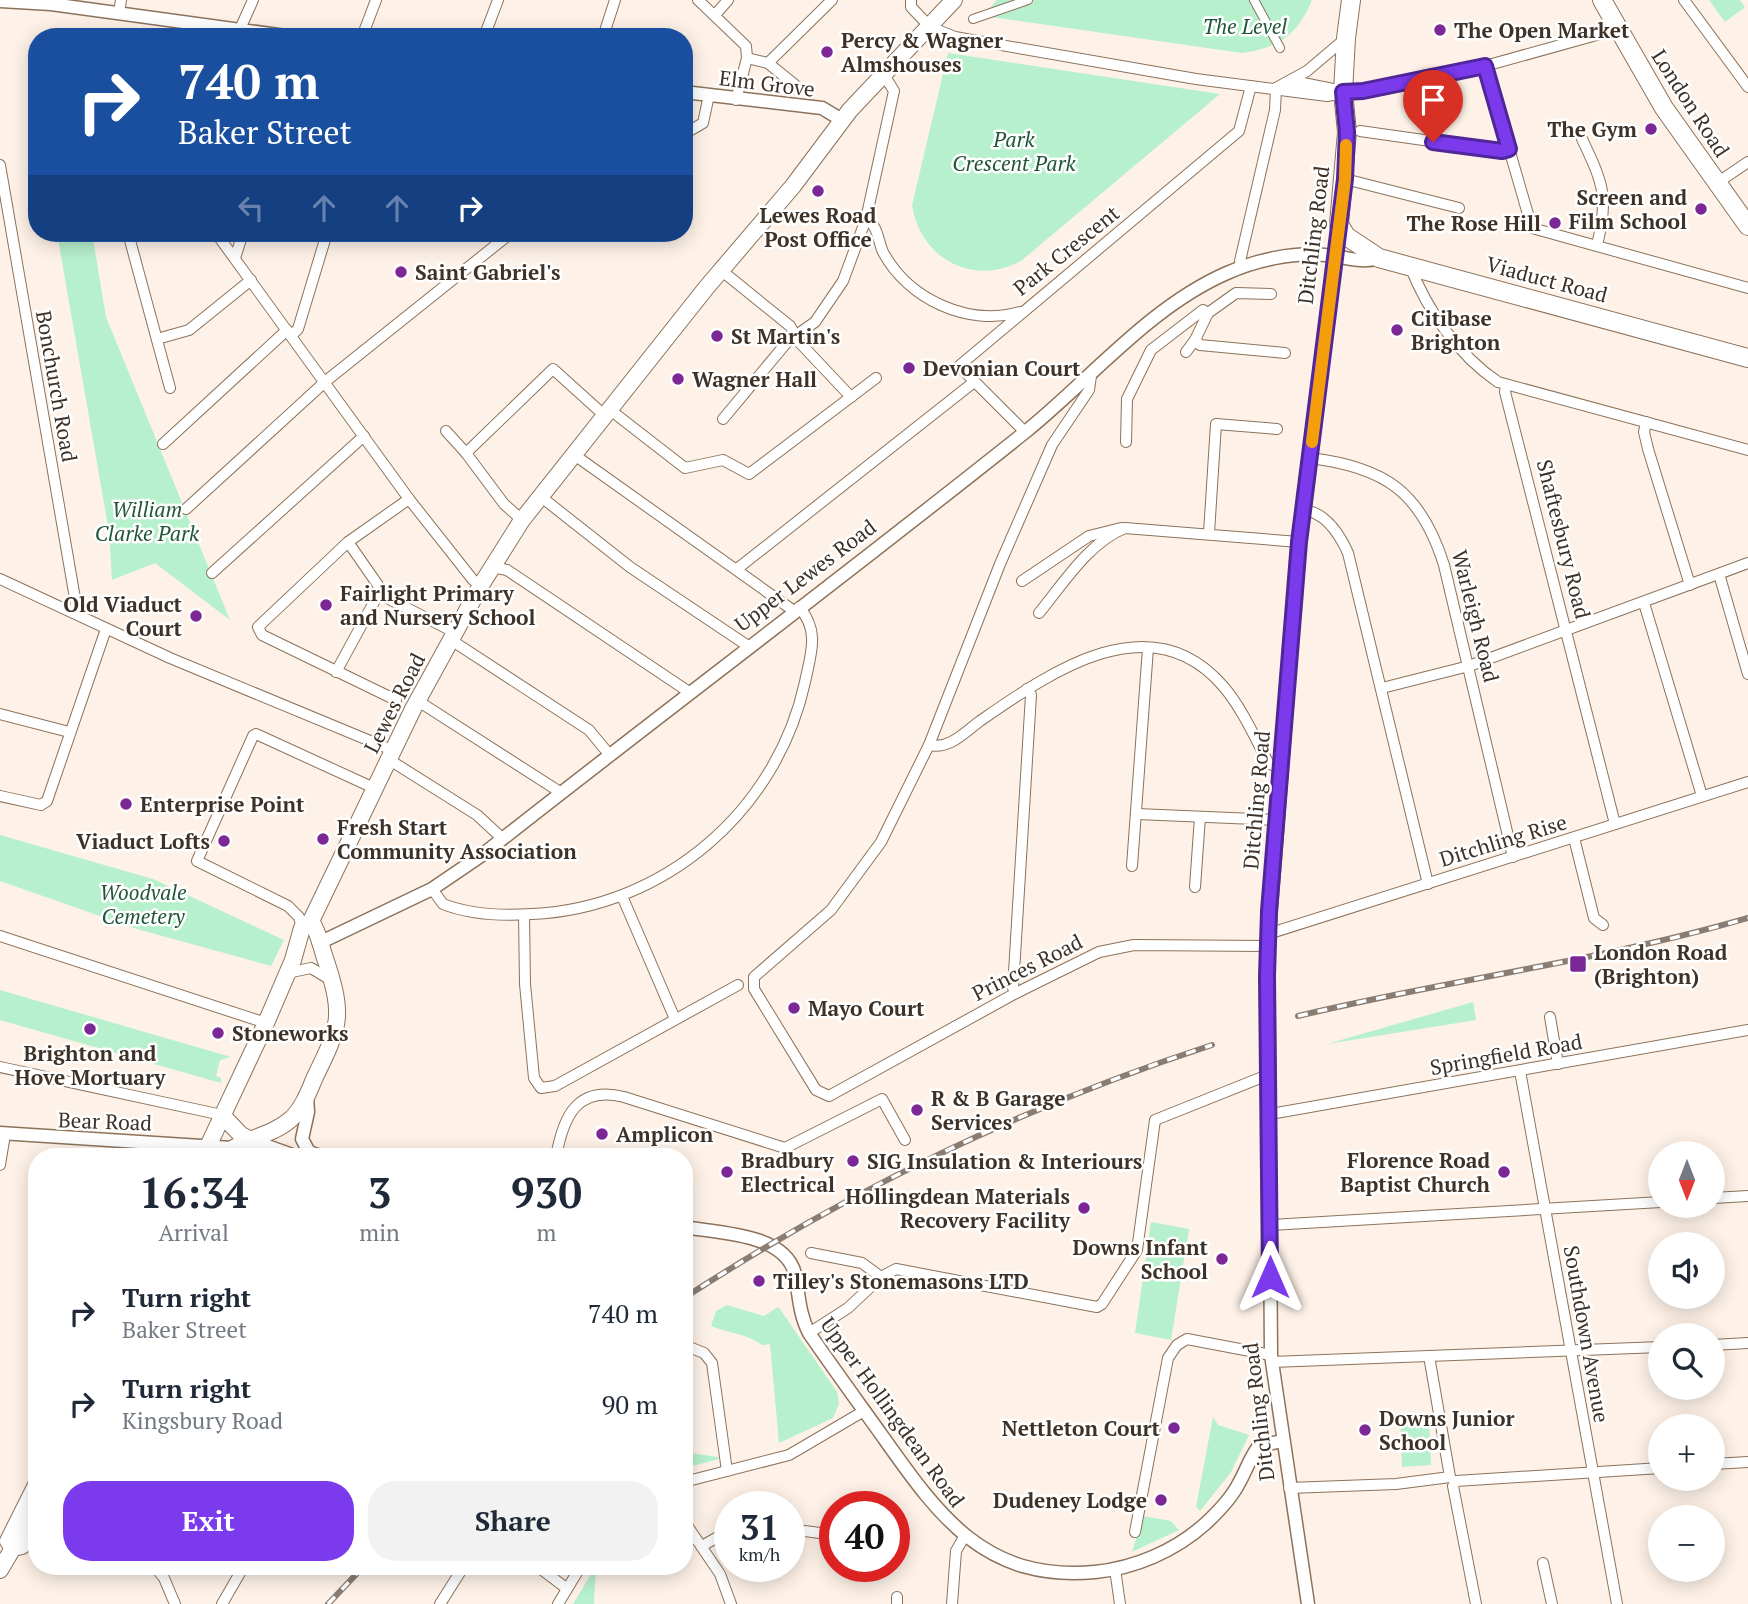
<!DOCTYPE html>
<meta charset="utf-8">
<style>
:root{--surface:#fff;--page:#f2f2f3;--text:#1f2937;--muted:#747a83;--accent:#7c3aed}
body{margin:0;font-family:"PT Serif",serif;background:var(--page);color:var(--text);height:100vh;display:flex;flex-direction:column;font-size:26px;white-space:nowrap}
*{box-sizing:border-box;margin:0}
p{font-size:23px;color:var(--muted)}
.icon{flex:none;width:38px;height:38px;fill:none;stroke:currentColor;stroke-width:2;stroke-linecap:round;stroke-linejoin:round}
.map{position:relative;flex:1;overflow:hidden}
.drawer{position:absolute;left:28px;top:1148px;width:665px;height:427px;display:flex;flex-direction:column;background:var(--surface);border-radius:28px;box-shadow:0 4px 18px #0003}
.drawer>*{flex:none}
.guide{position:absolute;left:28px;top:28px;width:665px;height:214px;border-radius:28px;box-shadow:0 4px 18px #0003;background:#1a4fa0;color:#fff;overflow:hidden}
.needle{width:46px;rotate:180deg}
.buttons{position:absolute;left:1648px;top:1141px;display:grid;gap:14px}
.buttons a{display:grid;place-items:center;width:77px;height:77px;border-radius:50%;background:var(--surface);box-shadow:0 4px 18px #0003;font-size:35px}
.speed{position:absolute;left:714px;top:1491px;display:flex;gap:14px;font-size:35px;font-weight:700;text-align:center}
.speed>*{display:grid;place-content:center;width:91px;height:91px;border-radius:50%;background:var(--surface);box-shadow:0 4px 18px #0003;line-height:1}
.speed small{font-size:18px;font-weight:400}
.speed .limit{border:10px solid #d22;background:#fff;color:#111}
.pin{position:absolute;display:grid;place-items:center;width:60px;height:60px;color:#fff;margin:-72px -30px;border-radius:50% 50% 50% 0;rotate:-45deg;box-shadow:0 0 7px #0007}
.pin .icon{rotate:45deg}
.me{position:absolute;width:77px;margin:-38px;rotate:0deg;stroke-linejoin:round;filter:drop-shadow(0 0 5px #0008)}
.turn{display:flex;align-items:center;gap:24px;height:147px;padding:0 35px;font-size:32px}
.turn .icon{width:91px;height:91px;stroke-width:2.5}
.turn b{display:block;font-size:49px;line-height:60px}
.lanes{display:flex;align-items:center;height:66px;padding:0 35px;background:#0003;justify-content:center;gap:35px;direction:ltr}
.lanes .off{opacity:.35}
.eta{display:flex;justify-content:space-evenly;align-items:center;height:119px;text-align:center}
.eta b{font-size:42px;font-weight:700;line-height:49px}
.primary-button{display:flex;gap:14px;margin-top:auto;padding:14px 35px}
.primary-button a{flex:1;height:80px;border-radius:28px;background:var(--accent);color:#fff;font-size:28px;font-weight:700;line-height:80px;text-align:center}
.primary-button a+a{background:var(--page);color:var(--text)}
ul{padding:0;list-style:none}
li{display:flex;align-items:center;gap:21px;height:91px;padding:0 35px}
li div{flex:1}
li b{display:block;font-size:26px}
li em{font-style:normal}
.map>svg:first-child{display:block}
.green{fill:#b6f0cc}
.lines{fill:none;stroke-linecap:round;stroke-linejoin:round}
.pedestrian-casing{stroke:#8c725a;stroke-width:10}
.minor-casing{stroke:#8c725a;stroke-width:12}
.tertiary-casing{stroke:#8c725a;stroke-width:15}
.primary-casing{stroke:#8c725a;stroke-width:18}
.trunk-casing{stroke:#8c725a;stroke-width:20}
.pedestrian{stroke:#fff;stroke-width:8}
.minor{stroke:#fff;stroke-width:10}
.tertiary{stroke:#fff;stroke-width:12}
.primary{stroke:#fff;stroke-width:16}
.trunk{stroke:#fff;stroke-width:18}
.rail-casing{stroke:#897d73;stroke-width:6}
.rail{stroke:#fff;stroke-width:3.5;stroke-dasharray:10;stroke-linecap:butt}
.route-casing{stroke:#51269a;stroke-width:18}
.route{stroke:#7c3aed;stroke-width:12}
.slow{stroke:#f59e0b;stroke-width:12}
.poi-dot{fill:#7c2796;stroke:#fff;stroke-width:2.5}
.labels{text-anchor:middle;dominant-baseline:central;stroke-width:5;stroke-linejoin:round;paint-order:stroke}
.park-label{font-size:21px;font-style:italic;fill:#21563a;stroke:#fff}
.poi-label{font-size:21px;font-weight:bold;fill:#3e3228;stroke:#fff;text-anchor:start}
.street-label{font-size:21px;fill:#3e3228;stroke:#fff}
</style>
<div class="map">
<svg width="1748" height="1604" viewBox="0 0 1748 1604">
<rect width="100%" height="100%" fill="#fef2e8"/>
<g class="green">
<path d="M997 0H1312C1298 34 1279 48 1242 53L991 17 989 9Z"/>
<polygon points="1709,0 1740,0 1745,7 1725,22"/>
<path d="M948 53 1220 94 1021 261C972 287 920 258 912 205Z"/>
<polygon points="57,233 92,233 106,317 230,620 155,563 112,580 109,532"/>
<polygon points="0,835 153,879 284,940 271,966 137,929 0,881"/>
<polygon points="0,990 231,1057 220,1060 216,1076 221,1078 221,1083 0,1020"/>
<polygon points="1473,1002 1476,1020 1327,1044"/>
<polygon points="1151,1222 1189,1229 1171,1340 1135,1333"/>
<path d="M727 1305 764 1316 778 1307 780 1309 837 1392 839 1404 833 1418 779 1443 770 1344 762 1345C748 1334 728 1333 711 1326L716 1311Z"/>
<polygon points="1429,1416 1431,1465 1402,1467 1400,1418"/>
<polygon points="1213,1417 1218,1425 1249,1435 1231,1472 1200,1511 1196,1507"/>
<polygon points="684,1452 718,1457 719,1459 684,1468"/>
<polygon points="1143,1516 1171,1521 1179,1530 1132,1552"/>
<polygon points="596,1566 594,1604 573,1604"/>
</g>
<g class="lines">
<defs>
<g id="pedestrian">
<polyline points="1254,0 1280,48"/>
<polyline points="973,19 1028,0"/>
</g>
<g id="minor">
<polyline points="698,0 746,46 747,58 736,100"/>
<polyline points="911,0 911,7 930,27 955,37 1196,79 1327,96 1485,66 1618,29"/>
<polyline points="1684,0 1748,87"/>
<polyline points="119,13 121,0"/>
<polyline points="715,15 728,0"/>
<polyline points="240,29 253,0"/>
<polyline points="202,37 206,25"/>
<polyline points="362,37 376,0"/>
<polyline points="484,37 498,0"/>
<polyline points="603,37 615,0"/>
<polyline points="747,58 768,63 795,85"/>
<polyline points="768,63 832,0"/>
<polyline points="1485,66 1532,228 1748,288"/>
<polyline points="1276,88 1307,71 1346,38"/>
<polyline points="1284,89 1303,83 1343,91"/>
<polyline points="1360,131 1501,151 1509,149"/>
<polyline points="684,134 703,123 709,95"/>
<path d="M1582 139C1603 183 1609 197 1597 245"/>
<polyline points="0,165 76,604 73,612"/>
<polyline points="1345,179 1459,208"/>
<polyline points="1717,183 1748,162"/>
<path d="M866 219C878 225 878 241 883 252 908 299 968 327 1020 312"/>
<polyline points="128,233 170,388"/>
<polyline points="216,233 409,499 473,580 481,585"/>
<polyline points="235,258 243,233"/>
<path d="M1410 266C1427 310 1458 355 1498 382L1748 450"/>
<polyline points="1242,267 1240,261 1275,110 1276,88"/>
<polyline points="722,271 790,326 800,343 851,397"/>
<polyline points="1271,294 1236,293 1208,313 1195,340 1200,345 1285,353"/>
<polyline points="292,335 298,329 327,233"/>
<polyline points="157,339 189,330 251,280"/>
<polyline points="1186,352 1195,340"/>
<polyline points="1091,376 1089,390 1052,445 1000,564 929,745 881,842 831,910 754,977 754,989 816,1090 829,1096 1016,993 1099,952 1134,945 1268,946"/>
<polyline points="1506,385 1505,392 1615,824"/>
<polyline points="609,409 685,468 723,460 749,474 876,378"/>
<polyline points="723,419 788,341 815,322 843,281 866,219 894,91 884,75"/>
<polyline points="1646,422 1644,432 1648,449 1690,585"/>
<polyline points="446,431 466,453"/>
<polyline points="1025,432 959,366 1239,131 1251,86"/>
<polyline points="1126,442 1127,399 1151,350 1203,310 1208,313"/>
<polyline points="163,444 287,330"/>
<polyline points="573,454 794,611"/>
<path d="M1310 458C1385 467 1421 492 1444 565L1513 857"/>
<polyline points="540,496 630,567 748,646"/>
<polyline points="186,509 326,381 511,233"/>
<path d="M1303 510C1325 512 1339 533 1348 553L1428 884"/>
<polyline points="522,520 504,504 466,453 553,369 604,415"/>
<polyline points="1209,533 1216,424 1277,429"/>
<polyline points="348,542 387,598 454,632"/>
<polyline points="492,567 507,570 689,692"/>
<polyline points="737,569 974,382"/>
<polyline points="212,573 364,436"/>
<polyline points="1719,574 1748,674"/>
<polyline points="0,579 170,658 392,750"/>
<polyline points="1022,581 1089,536 1121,528"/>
<polyline points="1644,603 1702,796"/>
<path d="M1039 613C1063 584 1089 542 1125 528L1299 542"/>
<polyline points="451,640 589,730 608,753"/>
<polyline points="336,672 380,591"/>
<polyline points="1382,688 1469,666 1748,563"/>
<polyline points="396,700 262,635 258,627 348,542 409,499"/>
<polyline points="418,701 560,792"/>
<polyline points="0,714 69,732"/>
<path d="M929 745C949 750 965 732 980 721 1048 674 1150 601 1223 686 1242 708 1255 738 1269 764L1281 767"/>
<polyline points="388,759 477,815 503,839"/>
<polyline points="0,796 41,805 47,801 106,629"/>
<polyline points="1137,814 1277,820"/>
<polyline points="1574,838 1594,918 1603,925"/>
<polyline points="1132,866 1148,648"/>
<polyline points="1195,887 1200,817"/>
<path d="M432 889 443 904C471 915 503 916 532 914 664 908 777 811 805 682 811 653 820 631 799 607"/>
<polyline points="622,896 675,1019"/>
<polyline points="524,915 525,984 534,1078 541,1088 555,1086 738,985"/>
<polyline points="302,928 299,917 288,906 197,861 253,736 256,734 374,788"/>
<polyline points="1268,934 1748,782"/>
<polyline points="0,936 266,1023"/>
<polyline points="287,973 311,968 331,980"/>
<polyline points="1016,993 1013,988 1031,695 1027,689"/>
<polyline points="1550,1017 1558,1064"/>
<polyline points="0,1067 222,1115"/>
<polyline points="1520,1071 1617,1604"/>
<polyline points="1270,1114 1748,1030"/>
<path d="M556 1157C563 1118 576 1085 624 1097L785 1148 882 1099 905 1140"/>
<polyline points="0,1165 5,1134"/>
<polyline points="1713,1198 1748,1196"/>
<polyline points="1271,1225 1661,1202"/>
<polyline points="811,1253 862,1263 881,1277 896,1269 1097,1307 1102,1304 1137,1250 1155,1120 1270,1074"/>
<polyline points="809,1333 848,1308 881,1277"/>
<polyline points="684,1345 704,1353 712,1363 727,1471"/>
<polyline points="1713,1345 1748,1343"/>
<polyline points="1272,1362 1661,1347"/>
<polyline points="1713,1464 1748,1462"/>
<polyline points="684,1482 789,1455 864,1411"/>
<polyline points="1289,1488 1396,1484 1450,1477 1429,1356"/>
<polyline points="684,1521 720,1574 731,1604"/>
<polyline points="789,1529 820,1533"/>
<polyline points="1135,1532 1168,1358 1177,1345 1187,1339 1271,1355"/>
<polyline points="702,1546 730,1530"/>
<polyline points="1543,1563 1552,1604"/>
<polyline points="154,1566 164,1578 175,1604"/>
<polyline points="537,1566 566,1588"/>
<polyline points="1115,1569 1120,1604"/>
<polyline points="222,1604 244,1566"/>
<polyline points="440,1604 464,1566"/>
<polyline points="558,1604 581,1566"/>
<polyline points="897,1604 897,1597"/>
<polyline points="952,1604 956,1551 964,1537"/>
<polyline points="1476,1604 1453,1486 1456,1481 1661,1468"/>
</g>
<g id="tertiary">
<polyline points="0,1 51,4 293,37"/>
<polyline points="684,92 822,108 842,120"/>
<path d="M319 943 432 889 482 855C662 713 845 576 1024 433 1090 380 1149 307 1227 273 1256 260 1293 252 1325 255 1344 256 1359 264 1379 258"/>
<polyline points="307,1095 308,1112 302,1139 309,1152 323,1157"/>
<polyline points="0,1133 232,1148"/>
<polyline points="253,1141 298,1157"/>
<path d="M684 1227C718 1233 785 1233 795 1274 799 1294 799 1314 809 1333 833 1368 858 1402 883 1437 939 1516 985 1582 1095 1572 1135 1568 1175 1551 1205 1524 1218 1512 1231 1499 1239 1483 1246 1471 1250 1457 1259 1446L1282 1441"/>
<polyline points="1308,1604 1271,1355 1268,946 1299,542 1339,224"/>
</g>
<g id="primary">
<polyline points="222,1115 241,1135 253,1141"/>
<polyline points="203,1157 266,1023 293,960 302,928 311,921 413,709 481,585 522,520 706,288 793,186 850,110 954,0"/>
<path d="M222 1157C241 1138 271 1137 291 1119 303 1108 309 1091 315 1077 340 1026 344 1016 326 961 321 947 319 933 311 921"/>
<polyline points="13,1548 8,1541 37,1483"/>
<polyline points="0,1570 13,1548 22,1546 37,1516"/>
</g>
<g id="trunk">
<polyline points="1351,0 1346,38 1343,92 1347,132 1339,224 1346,236 1379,258 1748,358"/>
<polyline points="1602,0 1664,108 1748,226"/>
</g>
</defs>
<use href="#pedestrian" class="pedestrian-casing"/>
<use href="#minor" class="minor-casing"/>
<use href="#tertiary" class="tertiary-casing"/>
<use href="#primary" class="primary-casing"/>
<use href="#trunk" class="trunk-casing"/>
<use href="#pedestrian" class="pedestrian"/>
<use href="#minor" class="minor"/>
<use href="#tertiary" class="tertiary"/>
<use href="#primary" class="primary"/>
<use href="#trunk" class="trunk"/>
<defs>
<g id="rail">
<path d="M1298 1016C1448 980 1600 961 1748 918"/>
<path d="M684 1298C852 1189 1022 1107 1212 1045"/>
<polyline points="328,1604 364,1566"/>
</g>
</defs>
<use href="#rail" class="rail-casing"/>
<use href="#rail" class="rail"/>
</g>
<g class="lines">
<defs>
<polyline id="route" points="1270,1277 1267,976 1269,911 1299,542 1345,179 1347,132 1343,92 1363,91 1485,66 1509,149 1502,151 1433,142"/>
</defs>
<use href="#route" class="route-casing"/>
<use href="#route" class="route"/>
<polyline class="slow" points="1312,442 1345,179 1346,145"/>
</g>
<g class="poi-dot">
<circle cx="1440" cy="30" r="7"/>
<circle cx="827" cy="52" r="7"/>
<circle cx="1651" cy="129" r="7"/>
<circle cx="818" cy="191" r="7"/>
<circle cx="1701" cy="209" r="7"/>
<circle cx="1555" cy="223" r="7"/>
<circle cx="401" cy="272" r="7"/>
<circle cx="1397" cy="330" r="7"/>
<circle cx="717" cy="336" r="7"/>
<circle cx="909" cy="368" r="7"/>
<circle cx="678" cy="379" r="7"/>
<circle cx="326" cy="605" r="7"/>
<circle cx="196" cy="616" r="7"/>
<circle cx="126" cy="804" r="7"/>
<circle cx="323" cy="839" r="7"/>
<circle cx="224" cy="841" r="7"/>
<rect x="1569" y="955" width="18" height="18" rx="3.5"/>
<circle cx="794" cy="1008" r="7"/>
<circle cx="90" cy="1029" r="7"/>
<circle cx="218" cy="1033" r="7"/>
<circle cx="917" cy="1110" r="7"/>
<circle cx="602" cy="1134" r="7"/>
<circle cx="853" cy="1161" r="7"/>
<circle cx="727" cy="1172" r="7"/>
<circle cx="1504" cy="1172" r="7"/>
<circle cx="1084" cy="1208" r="7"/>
<circle cx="1222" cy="1259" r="7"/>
<circle cx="759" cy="1281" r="7"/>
<circle cx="1174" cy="1428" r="7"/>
<circle cx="1365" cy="1430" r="7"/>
<circle cx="1161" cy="1500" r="7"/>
</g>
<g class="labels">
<g class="park-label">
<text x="1245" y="26">The Level</text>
<text x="1014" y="139">Park<tspan x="1014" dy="24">Crescent Park</tspan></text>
<text x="147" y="509">William<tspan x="147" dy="24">Clarke Park</tspan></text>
<text x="143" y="892">Woodvale<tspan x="143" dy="24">Cemetery</tspan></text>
</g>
<g class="poi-label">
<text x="1454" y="30">The Open Market</text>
<text x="841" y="40">Percy &amp; Wagner<tspan x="841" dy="24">Almshouses</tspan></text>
<text x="1637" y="129" text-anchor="end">The Gym</text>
<text x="1687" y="197" text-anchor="end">Screen and<tspan x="1687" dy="24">Film School</tspan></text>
<text x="818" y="215" text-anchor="middle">Lewes Road<tspan x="818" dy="24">Post Office</tspan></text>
<text x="1541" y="223" text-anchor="end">The Rose Hill</text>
<text x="415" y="272">Saint Gabriel's</text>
<text x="1411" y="318">Citibase<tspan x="1411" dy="24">Brighton</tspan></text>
<text x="731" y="336">St Martin's</text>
<text x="923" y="368">Devonian Court</text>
<text x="692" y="379">Wagner Hall</text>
<text x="340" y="593">Fairlight Primary<tspan x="340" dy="24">and Nursery School</tspan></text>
<text x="182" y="604" text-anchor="end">Old Viaduct<tspan x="182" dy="24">Court</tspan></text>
<text x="140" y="804">Enterprise Point</text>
<text x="337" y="827">Fresh Start<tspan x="337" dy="24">Community Association</tspan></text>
<text x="210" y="841" text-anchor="end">Viaduct Lofts</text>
<text x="1594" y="952">London Road<tspan x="1594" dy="24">(Brighton)</tspan></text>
<text x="808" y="1008">Mayo Court</text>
<text x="232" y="1033">Stoneworks</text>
<text x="90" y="1053" text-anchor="middle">Brighton and<tspan x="90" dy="24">Hove Mortuary</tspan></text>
<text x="931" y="1098">R &amp; B Garage<tspan x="931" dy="24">Services</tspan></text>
<text x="616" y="1134">Amplicon</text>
<text x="741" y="1160">Bradbury<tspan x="741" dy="24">Electrical</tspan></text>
<text x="1490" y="1160" text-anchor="end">Florence Road<tspan x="1490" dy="24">Baptist Church</tspan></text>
<text x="867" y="1161">SIG Insulation &amp; Interiours</text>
<text x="1070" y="1196" text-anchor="end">Hollingdean Materials<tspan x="1070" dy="24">Recovery Facility</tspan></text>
<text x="1208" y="1247" text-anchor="end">Downs Infant<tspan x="1208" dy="24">School</tspan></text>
<text x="773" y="1281">Tilley's Stonemasons LTD</text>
<text x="1379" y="1418">Downs Junior<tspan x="1379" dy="24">School</tspan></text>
<text x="1160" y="1428" text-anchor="end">Nettleton Court</text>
<text x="1147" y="1500" text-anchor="end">Dudeney Lodge</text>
</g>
<g class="street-label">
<text transform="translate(767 83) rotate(7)">Elm Grove</text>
<text transform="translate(1691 103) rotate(57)">London Road</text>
<text transform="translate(1313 235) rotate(-83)">Ditchling Road</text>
<text transform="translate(1066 250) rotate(-39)">Park Crescent</text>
<text transform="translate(1547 279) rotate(15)">Viaduct Road</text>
<text transform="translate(57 386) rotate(80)">Bonchurch Road</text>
<text transform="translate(1564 539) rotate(76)">Shaftesbury Road</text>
<text transform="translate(805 575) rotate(-37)">Upper Lewes Road</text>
<text transform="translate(1476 616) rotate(76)">Warleigh Road</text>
<text transform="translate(394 703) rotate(-63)">Lewes Road</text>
<text transform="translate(1256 800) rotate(-85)">Ditchling Road</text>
<text transform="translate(1503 840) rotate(-17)">Ditchling Rise</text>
<text transform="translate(1027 967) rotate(-27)">Princes Road</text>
<text transform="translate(1506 1054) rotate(-10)">Springfield Road</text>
<text transform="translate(105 1121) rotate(2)">Bear Road</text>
<text transform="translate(1587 1334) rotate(80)">Southdown Avenue</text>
<text transform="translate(893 1412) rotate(54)">Upper Hollingdean Road</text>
<text transform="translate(1258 1412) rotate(-97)">Ditchling Road</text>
</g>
</g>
</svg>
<div class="buttons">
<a><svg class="needle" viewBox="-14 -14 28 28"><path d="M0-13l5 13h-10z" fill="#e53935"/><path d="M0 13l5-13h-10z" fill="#747a83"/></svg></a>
<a><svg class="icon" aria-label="sound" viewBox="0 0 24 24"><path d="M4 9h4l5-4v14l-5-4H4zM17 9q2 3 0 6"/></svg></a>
<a><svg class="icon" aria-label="search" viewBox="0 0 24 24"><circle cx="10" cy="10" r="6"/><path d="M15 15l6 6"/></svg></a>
<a>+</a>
<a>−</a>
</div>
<div class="speed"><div>31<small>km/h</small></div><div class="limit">40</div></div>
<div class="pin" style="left:1433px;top:142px;background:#d93025"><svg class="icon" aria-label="arrive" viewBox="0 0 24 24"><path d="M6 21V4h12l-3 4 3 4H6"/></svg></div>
<svg class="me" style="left:1270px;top:1277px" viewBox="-20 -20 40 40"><path d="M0-17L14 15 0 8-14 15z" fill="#7c3aed" stroke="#fff" stroke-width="4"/></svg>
<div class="guide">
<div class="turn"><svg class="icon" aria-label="right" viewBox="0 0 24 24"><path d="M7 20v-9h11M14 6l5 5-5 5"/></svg><div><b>740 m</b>Baker Street</div></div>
<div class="lanes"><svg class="icon off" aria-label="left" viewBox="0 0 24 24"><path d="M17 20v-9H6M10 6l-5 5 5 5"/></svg><svg class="icon off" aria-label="ahead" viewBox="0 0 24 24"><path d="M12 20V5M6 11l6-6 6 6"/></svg><svg class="icon off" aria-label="ahead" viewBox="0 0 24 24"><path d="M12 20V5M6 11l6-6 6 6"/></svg><svg class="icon" aria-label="right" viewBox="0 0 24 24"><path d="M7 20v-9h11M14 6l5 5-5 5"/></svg></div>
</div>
<section class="drawer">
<div class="eta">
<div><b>16:34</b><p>Arrival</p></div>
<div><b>3</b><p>min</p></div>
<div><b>930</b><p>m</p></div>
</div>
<ul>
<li><svg class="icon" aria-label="right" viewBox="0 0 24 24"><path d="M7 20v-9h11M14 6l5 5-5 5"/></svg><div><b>Turn right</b><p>Baker Street</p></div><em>740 m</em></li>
<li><svg class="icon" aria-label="right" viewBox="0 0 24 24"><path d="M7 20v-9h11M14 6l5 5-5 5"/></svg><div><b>Turn right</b><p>Kingsbury Road</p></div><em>90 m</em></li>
</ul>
<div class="primary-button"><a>Exit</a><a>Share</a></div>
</section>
</div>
